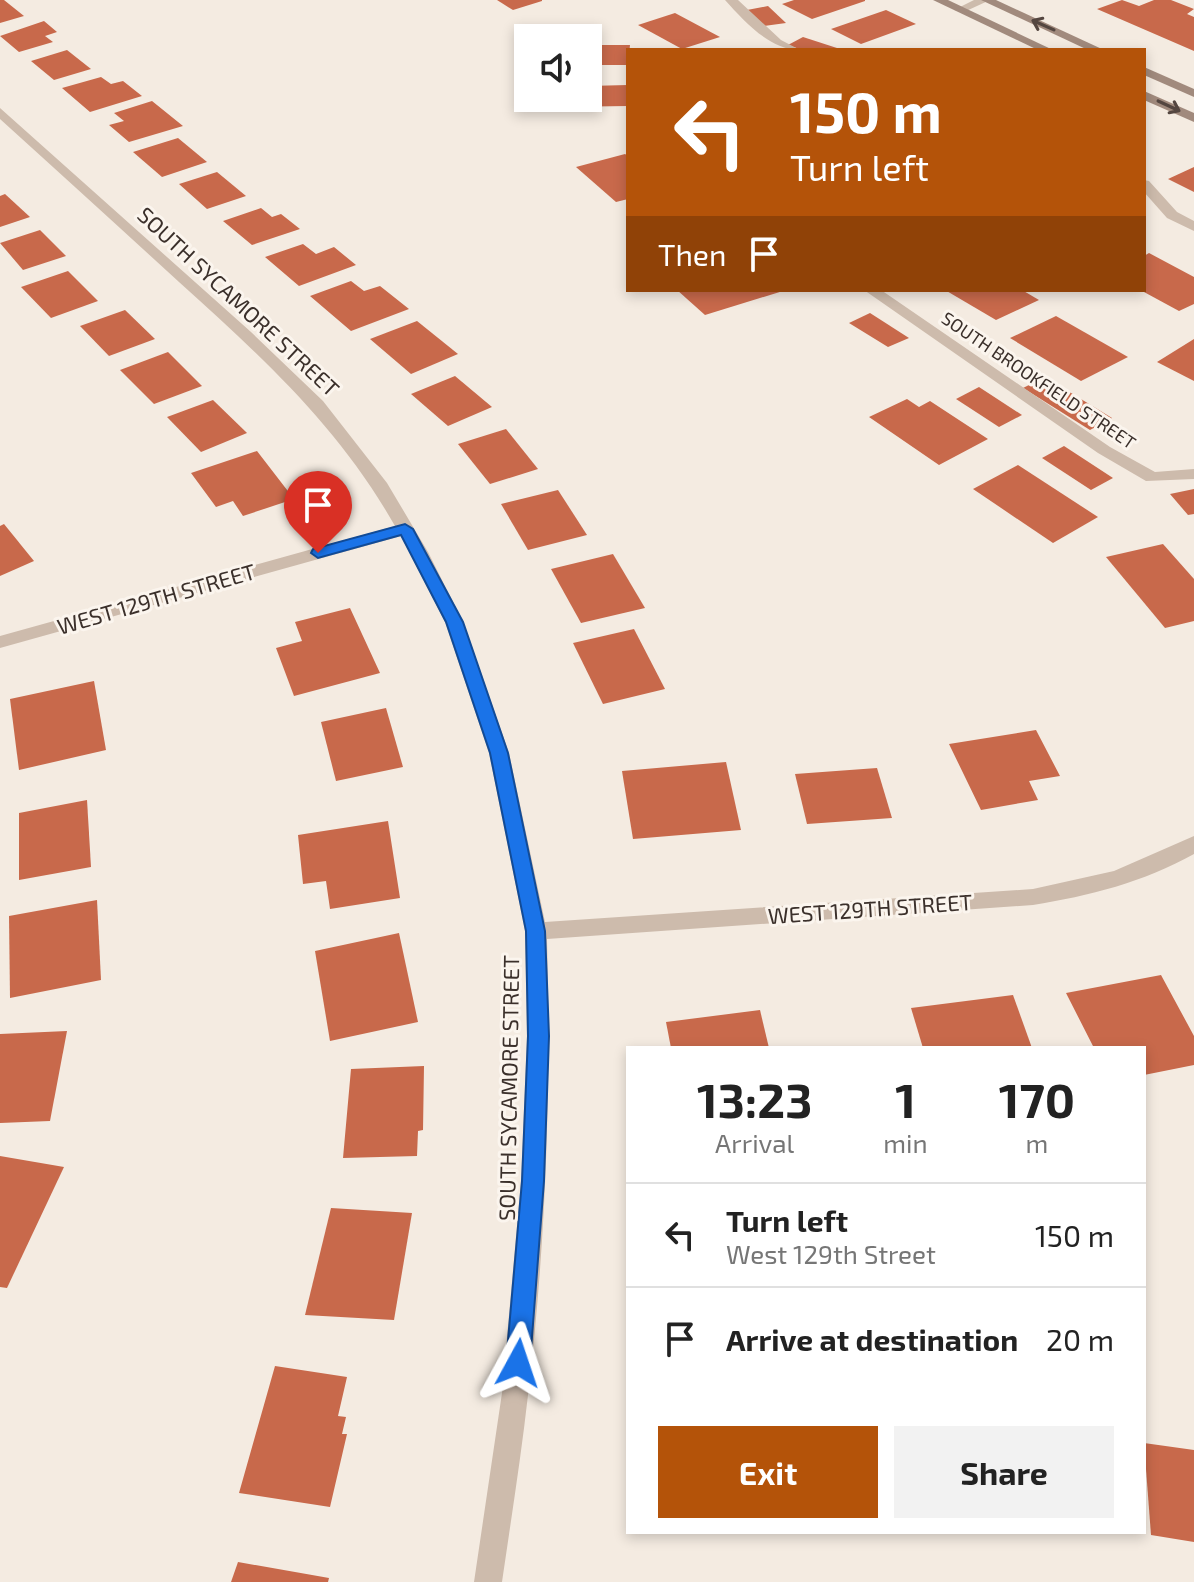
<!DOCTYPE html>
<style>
:root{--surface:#fff;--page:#f2f2f2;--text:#222;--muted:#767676;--line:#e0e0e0;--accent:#b45309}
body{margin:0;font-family:"Exo 2",sans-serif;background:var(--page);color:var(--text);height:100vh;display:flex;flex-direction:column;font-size:30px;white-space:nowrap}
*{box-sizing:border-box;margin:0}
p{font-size:26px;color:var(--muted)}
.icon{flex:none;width:44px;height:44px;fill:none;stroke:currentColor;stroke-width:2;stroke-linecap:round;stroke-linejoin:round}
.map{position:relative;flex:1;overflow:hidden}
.details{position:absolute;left:626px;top:1046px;width:520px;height:488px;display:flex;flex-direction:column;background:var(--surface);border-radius:0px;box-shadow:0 4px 12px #0003}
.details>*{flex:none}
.top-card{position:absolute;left:626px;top:48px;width:520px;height:244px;border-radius:0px;box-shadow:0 4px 12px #0003;background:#b45309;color:#fff;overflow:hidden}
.tools{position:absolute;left:514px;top:24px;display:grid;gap:16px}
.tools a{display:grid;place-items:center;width:88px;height:88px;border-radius:0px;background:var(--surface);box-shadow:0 4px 12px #0003;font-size:40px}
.pin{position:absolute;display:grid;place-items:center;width:68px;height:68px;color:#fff;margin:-82px -34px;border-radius:50% 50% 50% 0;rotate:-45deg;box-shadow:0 0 8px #0007}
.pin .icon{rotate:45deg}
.me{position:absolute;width:88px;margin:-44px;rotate:5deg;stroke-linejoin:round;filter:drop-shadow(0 0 6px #0008)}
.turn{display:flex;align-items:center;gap:28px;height:168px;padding:0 32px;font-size:36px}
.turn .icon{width:104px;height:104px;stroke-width:2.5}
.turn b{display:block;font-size:56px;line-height:68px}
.then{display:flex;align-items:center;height:76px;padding:0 32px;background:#0003;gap:16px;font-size:30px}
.eta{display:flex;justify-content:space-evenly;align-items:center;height:136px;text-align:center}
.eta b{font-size:48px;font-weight:700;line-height:56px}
.action{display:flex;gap:16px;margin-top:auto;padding:16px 32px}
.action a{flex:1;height:92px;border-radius:0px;background:var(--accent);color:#fff;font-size:32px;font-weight:700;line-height:92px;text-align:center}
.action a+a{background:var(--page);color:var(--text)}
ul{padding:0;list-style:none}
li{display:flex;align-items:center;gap:24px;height:104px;padding:0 32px;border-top:2px solid var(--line)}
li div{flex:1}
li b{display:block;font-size:30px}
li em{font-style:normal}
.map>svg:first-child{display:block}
.building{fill:#c8694b}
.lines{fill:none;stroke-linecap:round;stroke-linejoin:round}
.lane{fill:#cdbbac;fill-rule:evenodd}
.street{fill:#cdbbac;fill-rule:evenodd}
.secondary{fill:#a18a7d;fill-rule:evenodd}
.oneway{stroke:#544640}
.route{fill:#1a73e8;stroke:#114b97;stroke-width:2}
.labels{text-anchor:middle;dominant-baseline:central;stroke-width:6;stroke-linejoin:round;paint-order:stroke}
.far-street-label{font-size:18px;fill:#3b302b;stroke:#fbf5ee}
.street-label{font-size:22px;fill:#3b302b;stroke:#fbf5ee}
</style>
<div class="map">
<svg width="1194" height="1582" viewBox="0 0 1194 1582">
<rect width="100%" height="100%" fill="#f4ebe1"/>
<g class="building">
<polygon points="0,0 4,0 24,16 0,23"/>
<polygon points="497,0 542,0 542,1 513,10"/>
<polygon points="794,0 865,0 865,1 812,19 782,4"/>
<polygon points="1122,0 1139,6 1154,0 1171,0 1194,9 1187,14 1194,17 1194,51 1097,9"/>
<polygon points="768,6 786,23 764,26 747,10"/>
<polygon points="886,10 916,24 861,44 831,29"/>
<polygon points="675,13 720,37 682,49 638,25"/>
<polygon points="44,21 57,32 45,36 53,42 19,52 0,36"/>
<polygon points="803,37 840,49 840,50 802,50 788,45"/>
<polygon points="588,45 630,45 628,65 588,65"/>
<polygon points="67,50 91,69 54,80 31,61"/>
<polygon points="101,77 111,84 123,81 142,96 90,112 62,88"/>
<polygon points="628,85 628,106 560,107 560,98 588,98 588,86"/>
<polygon points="152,101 183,126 129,142 109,125 124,121 114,113"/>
<polygon points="178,138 207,162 162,177 133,152"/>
<polygon points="625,154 628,156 628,199 616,202 576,167"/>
<polygon points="1194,167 1194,192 1168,179"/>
<polygon points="217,172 246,196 207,209 179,184"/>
<polygon points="5,194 30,217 0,227 0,196"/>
<polygon points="261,208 272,217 281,214 300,229 252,245 223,221"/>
<polygon points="40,230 66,256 23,270 0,243"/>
<polygon points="303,244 316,254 334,247 356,265 299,286 265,257"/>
<polygon points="1149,253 1194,277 1194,304 1179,311 1144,292 1144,256"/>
<polygon points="68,271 98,301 51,318 21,287"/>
<polygon points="351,281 364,291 380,286 409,309 351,331 310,296"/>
<polygon points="677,290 782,290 783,291 705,315"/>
<polygon points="945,290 1022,290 1039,300 996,320"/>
<polygon points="125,310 155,339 109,356 80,326"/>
<polygon points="870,313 909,338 888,347 849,323"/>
<polygon points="1056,316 1128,357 1081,381 1010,338"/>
<polygon points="417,321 458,354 411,374 370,339"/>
<polygon points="1194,339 1194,381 1157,362"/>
<polygon points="168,352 202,386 154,404 120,370"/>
<polygon points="455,376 492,407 448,426 411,394"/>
<polygon points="1045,377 1112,418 1090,430 1023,388"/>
<polygon points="979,387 1022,415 999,427 956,399"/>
<polygon points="907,399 919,407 930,401 988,439 939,465 869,417"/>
<polygon points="213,400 247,433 201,452 167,417"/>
<polygon points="506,429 538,469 490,484 458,444"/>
<polygon points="1064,446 1113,478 1091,490 1042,458"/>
<polygon points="257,451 294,499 243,516 233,501 216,507 191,473"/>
<polygon points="1018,465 1098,517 1053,543 973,489"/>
<polygon points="1194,489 1194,514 1188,515 1170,494"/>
<polygon points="558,490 587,535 528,550 501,504"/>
<polygon points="4,524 34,561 0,576 0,526"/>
<polygon points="1163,544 1194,579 1194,621 1165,628 1106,557"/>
<polygon points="613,554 645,608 581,623 551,569"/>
<polygon points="350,608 380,673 294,696 276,648 302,641 295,622"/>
<polygon points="634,629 665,689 603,704 573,643"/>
<polygon points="94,681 106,750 19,770 10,699"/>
<polygon points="386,708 403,767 336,781 321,722"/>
<polygon points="1036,730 1060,776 1029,781 1038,800 981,810 949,744"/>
<polygon points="726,762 741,830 633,839 622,771"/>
<polygon points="877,768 892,818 807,824 795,774"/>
<polygon points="87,800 91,867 19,880 19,813"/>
<polygon points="388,821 400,898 330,909 326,881 303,884 298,835"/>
<polygon points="97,900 101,980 10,998 9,916"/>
<polygon points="399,933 418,1022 330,1041 315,951"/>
<polygon points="1161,975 1194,1036 1194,1065 1144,1075 1144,1048 1094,1048 1066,993"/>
<polygon points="1013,995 1032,1048 923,1048 911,1008"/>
<polygon points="760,1010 769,1048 671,1048 666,1022"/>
<polygon points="67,1031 50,1121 0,1123 0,1034"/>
<polygon points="424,1066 423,1130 418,1131 417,1156 343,1158 351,1069"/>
<polygon points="0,1156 64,1167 7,1288 0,1287"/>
<polygon points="331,1208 412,1213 394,1320 305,1315"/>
<polygon points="275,1366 347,1377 338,1416 346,1417 342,1434 347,1434 330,1507 239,1493"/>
<polygon points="1144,1443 1194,1450 1194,1542 1151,1535"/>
<polygon points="238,1562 329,1578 328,1582 231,1582"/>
</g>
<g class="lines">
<polygon class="lane" points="974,0 990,0 964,12 954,10"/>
<g class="street">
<path d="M725 0H738L781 40 800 50C770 50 745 22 725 0Z"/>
<path d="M0 108 251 332 323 401 387 483 428 552 463 622 509 753 545 922 1033 889 1114 871 1194 836V854C1144 882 1089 896 1033 905L547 939C551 1091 546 1244 528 1395 521 1457 511 1520 502 1582H474L502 1393 521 1181 527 1036 525 931 489 753 445 622 401 536 0 648V636L395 526C338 426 264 359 179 282 120 228 60 173 0 119Z"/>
<polygon points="1144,180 1149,181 1177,212 1194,221 1194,231 1167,218 1144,192"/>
<polygon points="864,290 881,290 1110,447 1155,472 1194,469 1194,479 1146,481 1098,453"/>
</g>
<g class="secondary">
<polygon points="933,0 948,0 1053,50 1038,50"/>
<polygon points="981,0 996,0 1104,50 1088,50"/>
<polygon points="1144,67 1194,89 1194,97 1144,75"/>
<polygon points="1144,91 1194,113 1194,122 1144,100"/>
</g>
</g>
<defs><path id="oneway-shaft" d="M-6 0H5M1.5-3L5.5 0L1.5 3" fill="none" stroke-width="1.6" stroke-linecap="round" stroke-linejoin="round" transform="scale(2)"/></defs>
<g class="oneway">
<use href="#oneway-shaft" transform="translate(1043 25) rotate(-156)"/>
<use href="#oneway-shaft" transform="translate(1169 106) rotate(25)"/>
</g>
<polygon class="route" points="405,524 413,529 463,622 508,753 545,931 549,1036 544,1181 530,1363 526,1371 518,1375 509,1371 506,1363 522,1181 528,1036 526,931 490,753 446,622 401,535 318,558 311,553 313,549"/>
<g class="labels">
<g class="far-street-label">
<text transform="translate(1039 380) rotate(34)">SOUTH BROOKFIELD STREET</text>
</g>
<g class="street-label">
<text transform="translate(239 301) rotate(43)">SOUTH SYCAMORE STREET</text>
<text transform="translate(156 598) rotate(-16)">WEST 129TH STREET</text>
<text transform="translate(870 908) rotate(-4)">WEST 129TH STREET</text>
<text transform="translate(508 1088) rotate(-89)">SOUTH SYCAMORE STREET</text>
</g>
</g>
</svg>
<div class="tools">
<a><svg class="icon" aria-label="sound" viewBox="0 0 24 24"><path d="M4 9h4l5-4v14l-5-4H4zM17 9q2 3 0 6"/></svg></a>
</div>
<div class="pin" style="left:318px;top:553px;background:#d93025"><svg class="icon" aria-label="arrive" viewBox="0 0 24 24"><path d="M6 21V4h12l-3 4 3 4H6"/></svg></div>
<svg class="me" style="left:518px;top:1363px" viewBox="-20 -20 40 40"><path d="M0-17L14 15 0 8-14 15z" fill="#1a73e8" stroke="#fff" stroke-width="4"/></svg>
<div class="top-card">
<div class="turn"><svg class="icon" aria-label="left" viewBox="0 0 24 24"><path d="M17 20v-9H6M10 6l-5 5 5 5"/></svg><div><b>150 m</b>Turn left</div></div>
<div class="then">Then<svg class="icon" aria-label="arrive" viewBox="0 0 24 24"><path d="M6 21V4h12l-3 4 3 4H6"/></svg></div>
</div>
<section class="details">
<div class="eta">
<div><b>13:23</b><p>Arrival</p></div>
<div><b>1</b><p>min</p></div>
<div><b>170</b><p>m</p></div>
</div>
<ul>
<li><svg class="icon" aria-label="left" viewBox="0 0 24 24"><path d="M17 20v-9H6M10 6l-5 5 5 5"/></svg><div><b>Turn left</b><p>West 129th Street</p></div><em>150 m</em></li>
<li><svg class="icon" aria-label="arrive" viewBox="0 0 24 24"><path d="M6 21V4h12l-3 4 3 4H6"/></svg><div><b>Arrive at destination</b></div><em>20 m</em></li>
</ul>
<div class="action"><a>Exit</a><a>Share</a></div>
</section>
</div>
